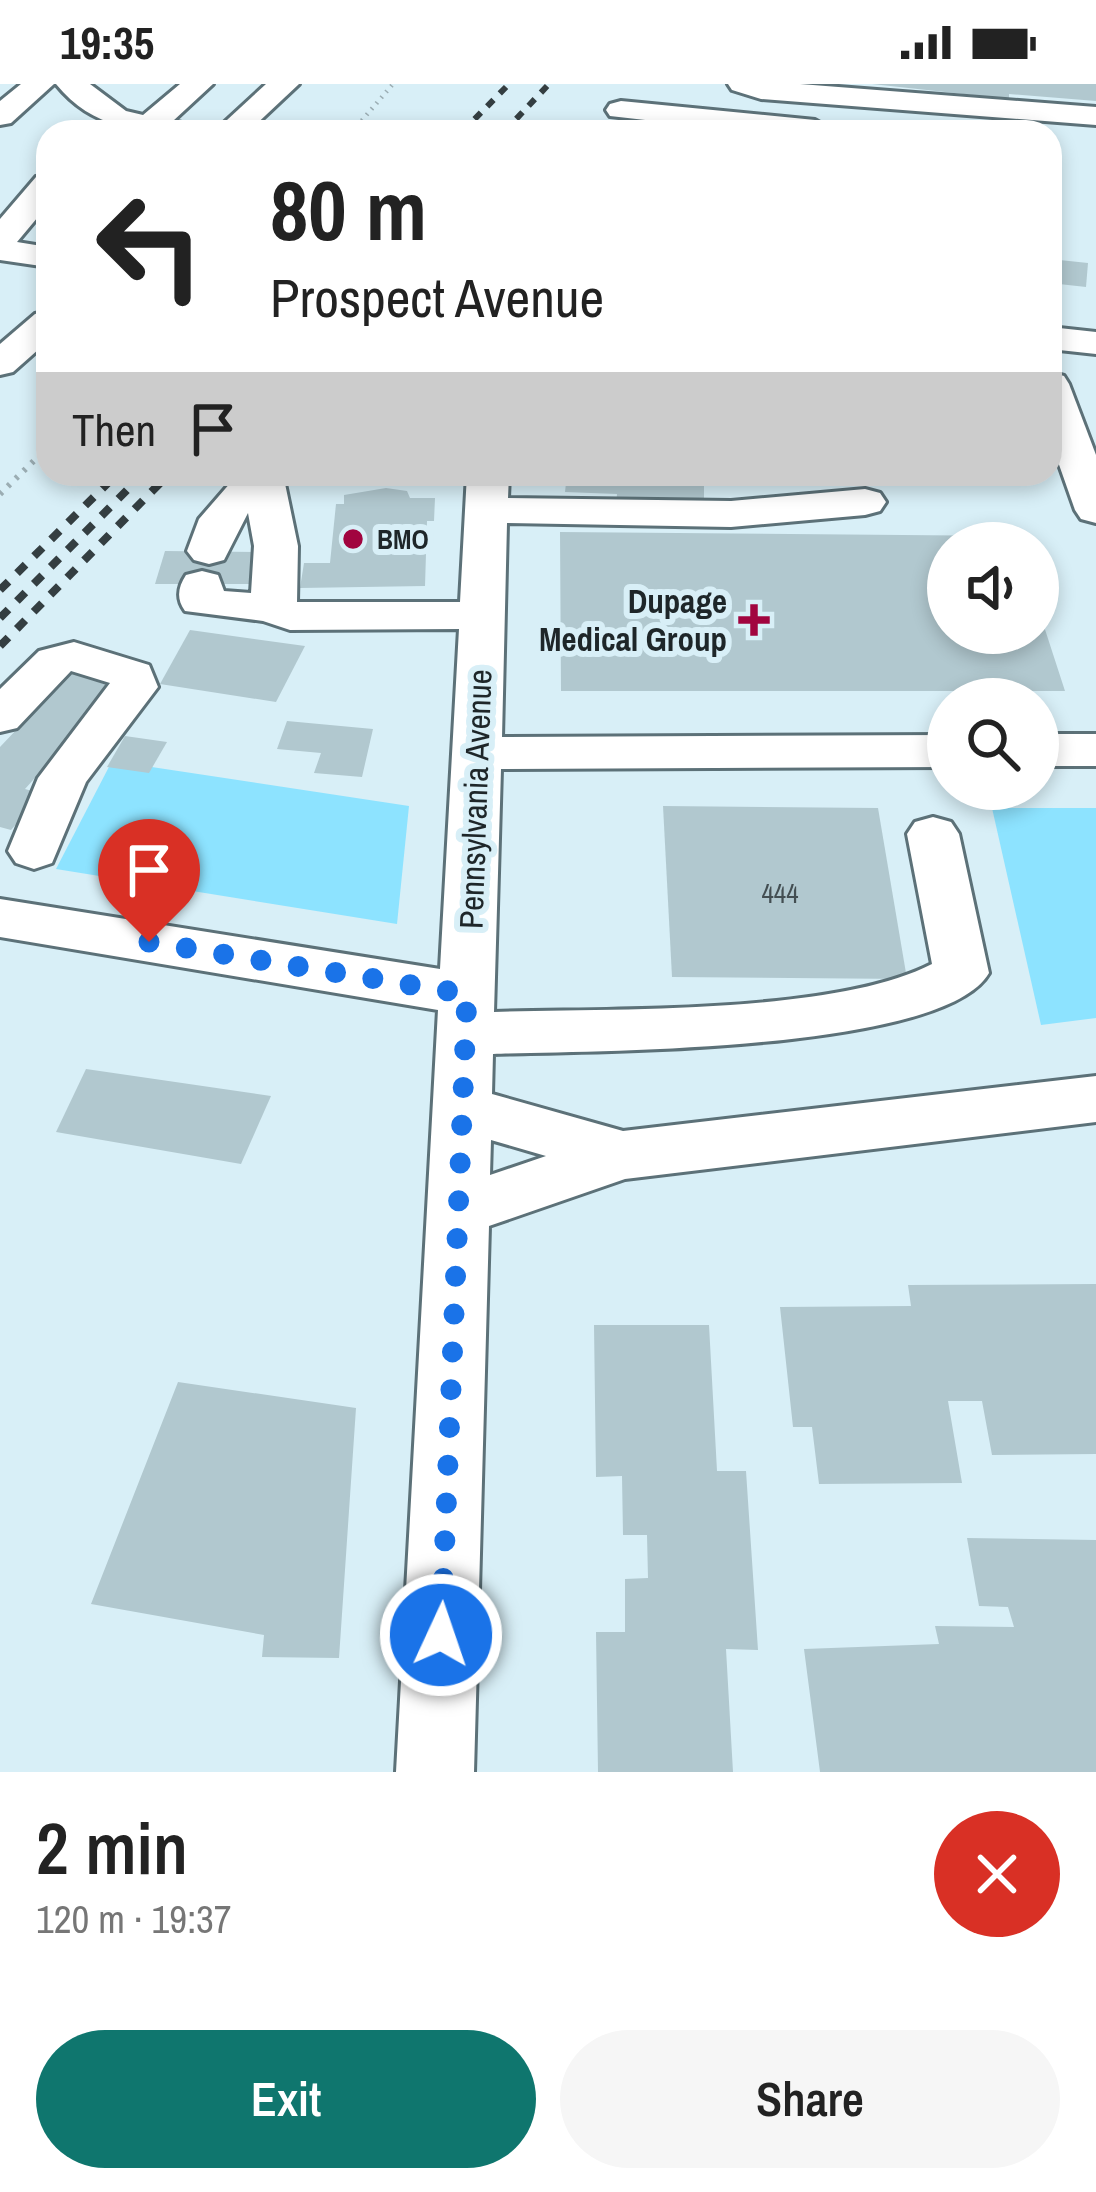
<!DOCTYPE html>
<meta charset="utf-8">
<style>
:root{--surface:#fff;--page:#f6f6f6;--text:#222;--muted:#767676;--accent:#0f766e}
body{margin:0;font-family:"Archivo Narrow",sans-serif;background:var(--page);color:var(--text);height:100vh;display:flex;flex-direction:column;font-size:45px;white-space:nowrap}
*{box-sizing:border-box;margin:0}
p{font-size:39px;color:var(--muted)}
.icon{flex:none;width:66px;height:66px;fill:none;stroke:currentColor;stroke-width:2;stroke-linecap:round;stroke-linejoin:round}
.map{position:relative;height:1688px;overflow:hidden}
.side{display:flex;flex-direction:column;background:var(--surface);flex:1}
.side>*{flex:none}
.hud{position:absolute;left:36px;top:36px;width:1026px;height:366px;border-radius:36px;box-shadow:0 6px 18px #0003;background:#fff;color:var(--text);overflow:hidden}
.buttons{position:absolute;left:927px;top:438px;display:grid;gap:24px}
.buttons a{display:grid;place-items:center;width:132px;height:132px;border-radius:50%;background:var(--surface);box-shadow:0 6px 18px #0003;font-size:60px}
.pin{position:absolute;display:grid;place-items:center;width:102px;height:102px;color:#fff;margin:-123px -51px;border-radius:50% 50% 50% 0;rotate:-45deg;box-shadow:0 0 12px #0007}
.pin .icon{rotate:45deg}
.me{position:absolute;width:132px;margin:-66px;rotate:3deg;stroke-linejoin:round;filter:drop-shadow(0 0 9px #0008)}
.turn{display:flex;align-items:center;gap:42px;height:252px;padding:0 36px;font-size:54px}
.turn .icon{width:156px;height:156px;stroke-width:2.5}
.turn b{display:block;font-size:84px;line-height:102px}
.then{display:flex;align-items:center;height:114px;padding:0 36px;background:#0003;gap:24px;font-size:45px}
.round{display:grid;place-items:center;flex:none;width:126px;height:126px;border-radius:63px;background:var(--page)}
.summary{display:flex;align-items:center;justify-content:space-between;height:204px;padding:0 36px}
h1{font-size:72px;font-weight:600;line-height:90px}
.primary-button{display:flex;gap:24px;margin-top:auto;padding:24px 36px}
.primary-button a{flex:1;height:138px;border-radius:72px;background:var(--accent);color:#fff;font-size:48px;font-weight:600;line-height:138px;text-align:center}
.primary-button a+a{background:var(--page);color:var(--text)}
.status{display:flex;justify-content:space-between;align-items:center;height:84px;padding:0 60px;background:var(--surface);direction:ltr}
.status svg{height:33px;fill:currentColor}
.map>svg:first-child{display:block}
.green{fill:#8de3ff}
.building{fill:#b1c8cf}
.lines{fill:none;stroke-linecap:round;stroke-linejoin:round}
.minor-casing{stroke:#5c7178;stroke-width:6}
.path-far1{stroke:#9badb3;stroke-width:4.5;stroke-dasharray:1.5 6;stroke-linecap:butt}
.path{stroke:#9badb3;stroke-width:6;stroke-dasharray:3 8;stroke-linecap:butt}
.minor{fill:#fff;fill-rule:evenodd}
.rail-far1{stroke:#343e41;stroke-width:6;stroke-dasharray:9 9;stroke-linecap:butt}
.rail{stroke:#343e41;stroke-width:8;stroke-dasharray:12 12;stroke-linecap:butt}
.route{stroke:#1a73e8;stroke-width:21;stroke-dasharray:0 37.8}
.poi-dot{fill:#a1043f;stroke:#d8eff7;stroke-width:4.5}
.labels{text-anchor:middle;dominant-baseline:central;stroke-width:12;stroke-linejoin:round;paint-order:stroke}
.far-poi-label{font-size:27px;font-weight:bold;fill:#1e2629;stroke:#d8eff7;text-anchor:start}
.number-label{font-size:27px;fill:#434e52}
.poi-label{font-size:33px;font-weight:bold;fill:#1e2629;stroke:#d8eff7;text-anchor:end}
.street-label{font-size:33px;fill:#1e2629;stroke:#d8eff7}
</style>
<div class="status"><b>19:35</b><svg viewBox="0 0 49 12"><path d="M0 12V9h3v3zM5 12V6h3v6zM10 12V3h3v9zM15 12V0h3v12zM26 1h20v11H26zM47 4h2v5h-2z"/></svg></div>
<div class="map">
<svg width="1096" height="1688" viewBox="0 0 1096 1688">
<rect width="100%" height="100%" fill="#d8eff7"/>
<g class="green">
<polygon points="112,677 409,722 397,840 56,785"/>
<polygon points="992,724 1096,724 1096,934 1041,941"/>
</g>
<g class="building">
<polygon points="872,0 1096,0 1096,17 1009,10 1009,15"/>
<polygon points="1050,175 1088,179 1086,203 1050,199"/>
<polygon points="567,390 704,390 704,420 616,421 617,410 565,408"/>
<polygon points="386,404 407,407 410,414 435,414 434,437 427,437 425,502 300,504 304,479 330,479 336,420 344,420 344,411"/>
<polygon points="560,448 1015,452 1017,459 948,459 948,549 1038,549 1039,527 1065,607 561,607"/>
<polygon points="165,467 256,468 250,500 155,500"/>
<polygon points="190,546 305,562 276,618 160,600"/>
<polygon points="74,585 121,598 25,705 43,710 11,746 0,743 0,663"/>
<polygon points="287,637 373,645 362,693 314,689 321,669 277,665"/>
<polygon points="125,652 167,658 149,689 107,683"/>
<polygon points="663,722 878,724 907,895 672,893"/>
<polygon points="86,985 271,1012 241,1080 56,1048"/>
<polygon points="1096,1200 1096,1370 992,1371 982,1317 948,1317 962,1399 819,1400 812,1343 793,1343 780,1223 911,1222 908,1201"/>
<polygon points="594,1241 709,1241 717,1387 746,1387 758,1566 726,1565 733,1688 598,1688 596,1548 625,1548 625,1495 648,1494 647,1451 623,1451 622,1392 596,1393"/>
<polygon points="178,1298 356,1324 339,1574 262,1573 264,1551 91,1520"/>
<polygon points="967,1454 1096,1456 1096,1688 820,1688 804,1565 939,1560 935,1542 1014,1543 1008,1523 979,1522"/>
</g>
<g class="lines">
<defs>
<g id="minor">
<polygon points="21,0 54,0 11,39 0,41 0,17"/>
<path d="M56 0H90L126 27 143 31 180 0H213L173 37 190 41 195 48C140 48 93 46 56 0Z"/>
<polygon points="266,0 299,0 248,48 214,48"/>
<polygon points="728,0 800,0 1096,23 1096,41 761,15 732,6"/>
<polygon points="621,17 815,36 831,45 751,48 610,32 606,26 610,20"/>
<polygon points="48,90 48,121 17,158 48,163 48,183 0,176 0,135 36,93"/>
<polygon points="48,227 48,257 13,288 0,291 0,260 35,230"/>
<polygon points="1050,243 1096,248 1096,270 1050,265"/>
<polygon points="1050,288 1064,292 1069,300 1096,371 1096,439 1081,435 1075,426 1050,355"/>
<path d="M238 390H283L298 462 297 518H460L467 390H509L508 414 731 417 865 405 880 409 886 418 880 427 865 431 731 443 507 439 502 653 948 651V683L501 685 494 928C610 924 833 931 932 880L907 750 915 738 933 733 951 738 959 750 989 889C943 969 586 967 493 970L492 1010 623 1047 1096 992V1038L625 1095 489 1142 474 1688H396L438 926 0 853V815L440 885 459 545 290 546 263 537 185 527C176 515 178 503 186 491L202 487 218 491 224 507 251 509 254 462 248 429 224 476 209 480 194 476 187 467 199 435ZM491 1056 546 1072 490 1091Z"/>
<polygon points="74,558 149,581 158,603 86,698 52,779 34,785 16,779 8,767 38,694 110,599 71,587 17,644 0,648 0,605 39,567"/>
<rect x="1038" y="650" width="58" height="32"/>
</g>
</defs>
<use href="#minor" class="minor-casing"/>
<polyline class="path-far1" points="352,48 393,0"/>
<polyline class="path" points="0,410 48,363"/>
<use href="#minor" class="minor"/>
<g class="rail-far1">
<polyline points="462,48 509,0"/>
<polyline points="504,48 549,0"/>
</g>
<g class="rail">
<polyline points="0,506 117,390"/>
<polyline points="0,534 143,390"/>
<polyline points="0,562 169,390"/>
</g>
</g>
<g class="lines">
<polyline class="route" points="149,858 467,910 441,1551"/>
</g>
<g class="poi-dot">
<circle cx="353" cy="455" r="12"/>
<path d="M748 518h12v12h12v12h-12v12h-12v-12h-12v-12h12z"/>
</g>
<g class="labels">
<g class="far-poi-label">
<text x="377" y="455">BMO</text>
</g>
<g class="number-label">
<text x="780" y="809">444</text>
</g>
<g class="poi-label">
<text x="727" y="517">Dupage<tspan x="727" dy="38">Medical Group</tspan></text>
</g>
<g class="street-label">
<text transform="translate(475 715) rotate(-88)">Pennsylvania Avenue</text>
</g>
</g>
</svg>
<div class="buttons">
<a><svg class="icon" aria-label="sound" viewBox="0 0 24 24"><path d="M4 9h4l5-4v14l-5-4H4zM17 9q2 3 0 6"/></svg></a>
<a><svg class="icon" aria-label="search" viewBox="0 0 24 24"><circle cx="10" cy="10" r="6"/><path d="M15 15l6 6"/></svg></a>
</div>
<div class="pin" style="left:149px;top:858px;background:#d93025"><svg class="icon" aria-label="arrive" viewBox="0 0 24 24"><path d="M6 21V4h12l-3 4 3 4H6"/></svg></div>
<svg class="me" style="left:441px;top:1551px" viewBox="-20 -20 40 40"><circle r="17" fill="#1a73e8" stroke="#fff" stroke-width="3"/><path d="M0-11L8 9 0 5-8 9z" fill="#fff"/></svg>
<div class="hud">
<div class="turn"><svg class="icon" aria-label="left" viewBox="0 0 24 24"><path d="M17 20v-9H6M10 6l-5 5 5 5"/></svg><div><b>80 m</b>Prospect Avenue</div></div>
<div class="then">Then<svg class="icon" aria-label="arrive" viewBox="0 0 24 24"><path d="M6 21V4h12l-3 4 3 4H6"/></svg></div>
</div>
</div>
<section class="side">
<div class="summary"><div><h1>2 min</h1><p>120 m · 19:37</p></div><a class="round" style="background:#d93025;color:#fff"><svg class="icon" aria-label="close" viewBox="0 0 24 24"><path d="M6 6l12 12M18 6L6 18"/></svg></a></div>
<div class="primary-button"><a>Exit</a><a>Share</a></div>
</section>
